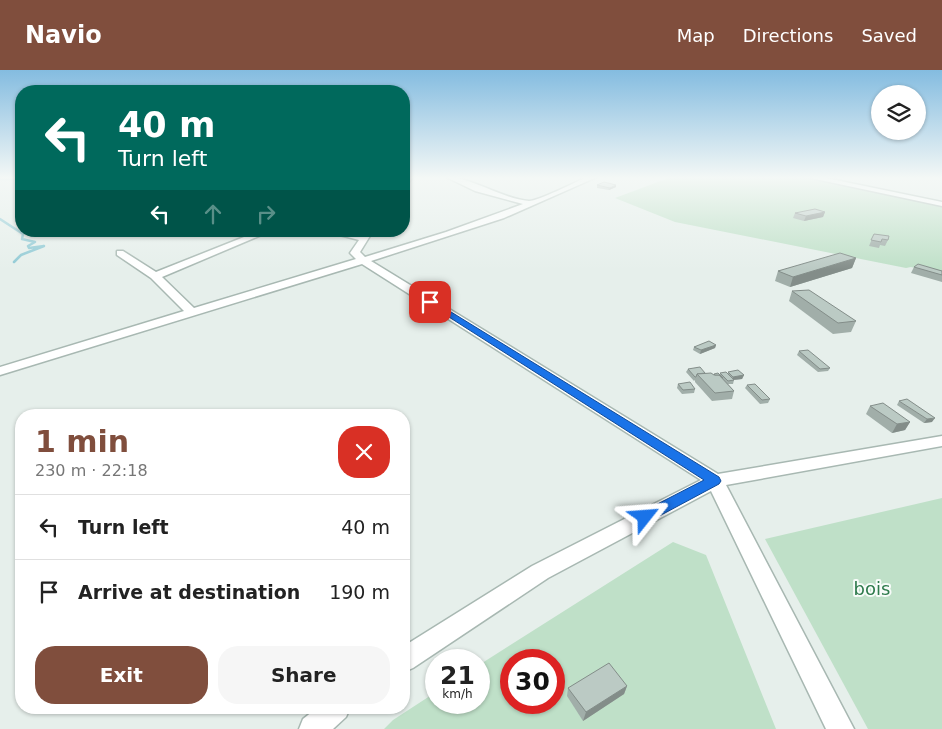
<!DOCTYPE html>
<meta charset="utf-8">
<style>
:root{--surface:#fff;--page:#f6f6f6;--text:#222;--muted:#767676;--line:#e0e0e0;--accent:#804e3d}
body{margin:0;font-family:"DejaVu Sans",sans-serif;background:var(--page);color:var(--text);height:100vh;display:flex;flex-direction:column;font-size:19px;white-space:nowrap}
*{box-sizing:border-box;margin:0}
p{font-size:16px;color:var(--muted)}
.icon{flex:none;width:28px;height:28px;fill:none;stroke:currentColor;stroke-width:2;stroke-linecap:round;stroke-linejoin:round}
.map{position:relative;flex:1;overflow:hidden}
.sheet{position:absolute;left:15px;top:339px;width:395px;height:305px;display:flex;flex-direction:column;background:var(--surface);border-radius:20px;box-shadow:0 1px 4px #0004}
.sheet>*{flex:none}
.guide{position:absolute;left:15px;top:15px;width:395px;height:152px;border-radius:20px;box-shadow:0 1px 4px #0004;background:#00695c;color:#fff;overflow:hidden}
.buttons{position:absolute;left:871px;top:15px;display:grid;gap:10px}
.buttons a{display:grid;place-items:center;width:55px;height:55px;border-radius:50%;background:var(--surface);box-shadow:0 1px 4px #0004;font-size:25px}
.speed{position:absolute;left:425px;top:579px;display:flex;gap:10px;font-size:25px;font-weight:700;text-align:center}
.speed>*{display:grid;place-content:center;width:65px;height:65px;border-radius:50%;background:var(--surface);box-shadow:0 1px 4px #0004;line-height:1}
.speed small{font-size:12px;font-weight:400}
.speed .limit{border:8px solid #d22;background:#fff;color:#111}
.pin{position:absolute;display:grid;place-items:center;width:42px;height:42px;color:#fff;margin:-21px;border-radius:10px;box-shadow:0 2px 8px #0006}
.me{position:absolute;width:55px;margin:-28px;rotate:62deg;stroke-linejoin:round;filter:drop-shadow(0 0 4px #0008)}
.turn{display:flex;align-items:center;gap:18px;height:105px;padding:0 20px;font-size:22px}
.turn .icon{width:65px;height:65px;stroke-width:2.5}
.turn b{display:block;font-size:35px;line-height:42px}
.lanes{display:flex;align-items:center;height:48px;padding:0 20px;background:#0003;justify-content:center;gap:25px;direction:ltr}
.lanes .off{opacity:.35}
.round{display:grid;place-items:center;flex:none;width:52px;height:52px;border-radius:20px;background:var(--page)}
.head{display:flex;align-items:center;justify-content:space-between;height:85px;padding:0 20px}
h1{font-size:30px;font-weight:800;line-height:38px;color:var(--accent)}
.button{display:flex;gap:10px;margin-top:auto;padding:10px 20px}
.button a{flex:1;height:58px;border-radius:20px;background:var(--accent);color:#fff;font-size:20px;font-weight:800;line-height:58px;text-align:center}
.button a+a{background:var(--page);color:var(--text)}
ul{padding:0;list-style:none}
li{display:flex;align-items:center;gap:15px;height:65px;padding:0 20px;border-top:1px solid var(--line)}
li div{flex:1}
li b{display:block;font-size:19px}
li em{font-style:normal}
header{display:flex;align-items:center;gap:30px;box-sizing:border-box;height:70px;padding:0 25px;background:var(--accent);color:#fff}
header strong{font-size:24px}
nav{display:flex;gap:28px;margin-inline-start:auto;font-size:18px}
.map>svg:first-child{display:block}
.green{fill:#bfe0c8;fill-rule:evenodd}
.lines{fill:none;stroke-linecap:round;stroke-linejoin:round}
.stream{stroke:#8ec9d4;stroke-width:2.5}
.minor-casing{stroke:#a8b8b2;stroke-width:3}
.minor{fill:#fff;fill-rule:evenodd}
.wall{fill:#a1aea9}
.shaded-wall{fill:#838d89}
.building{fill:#bbcac4;stroke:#838d89}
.route{fill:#1a73e8;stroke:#114b97}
.labels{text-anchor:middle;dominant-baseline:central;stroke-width:4;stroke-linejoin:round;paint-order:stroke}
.near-park-label{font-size:18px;fill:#2d7a4b;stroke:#f7fbf9}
</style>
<header>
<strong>Navio</strong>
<nav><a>Map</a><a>Directions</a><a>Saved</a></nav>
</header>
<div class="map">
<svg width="942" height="659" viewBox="0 0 942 659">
<rect width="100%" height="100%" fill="#e6efeb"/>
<g class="green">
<polygon points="671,107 800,107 942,136 942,204 911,197 906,198 675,152 615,128"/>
<polygon points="942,428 942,659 868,659 765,469"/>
<path d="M673 472 706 485 776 659H384L393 650 436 622V632H479V595ZM511 590H554V632H511Z"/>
</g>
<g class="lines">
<g class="stream">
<polyline points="0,109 21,109"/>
<polyline points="0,149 23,164 22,169 35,172 28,176 29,178 44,176 21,185 14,192"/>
</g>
<defs>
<g id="minor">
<polygon points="406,107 413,107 404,118 404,111"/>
<path d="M446 107C472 107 502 129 529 131 538 131 576 112 587 107H597L504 148 371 191 718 404 942 366V376L726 415 854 659H826L711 421 548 508 413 598 404 602V576L532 496 701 410 362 194 0 305V297L184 241 151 208 117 185V181H123L156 202 259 161H271L162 207 194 238 356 189 350 183 359 170 324 161H341L362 166 364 161H373L360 182 365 187 446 162 523 134 475 121Z"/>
<polygon points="806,107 821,107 942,132 942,136"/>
<polygon points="317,638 350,638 346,647 333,659 299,659 303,649"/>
</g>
</defs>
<use href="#minor" class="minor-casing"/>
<use href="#minor" class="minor"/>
</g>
<g class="wall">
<polygon points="597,115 616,115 616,117 609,120 597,118"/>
<polygon points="825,142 823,147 804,151 793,148 795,143"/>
<polygon points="874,164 888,170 885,176 880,175 879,178 869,176"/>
<polygon points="856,188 852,198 790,217 775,211 778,201"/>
<polygon points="914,197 942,201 942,212 911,203"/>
<polygon points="792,221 856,251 851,262 833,264 789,231"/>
<polygon points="716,275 715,278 700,284 693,280 694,277"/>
<polygon points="799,281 830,298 828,301 818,302 797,285"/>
<polygon points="688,299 714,305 714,304 720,305 720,303 728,304 728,302 744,305 742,309 734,310 733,314 728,314 734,321 732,329 712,331 695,312 695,310 694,311 686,302"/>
<polygon points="678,314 695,319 694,323 682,324 677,318"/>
<polygon points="747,315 770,329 768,333 760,334 745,318"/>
<polygon points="899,331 932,352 924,353 897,335"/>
<polygon points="870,336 910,352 905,360 892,363 866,344"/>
<polygon points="627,616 624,624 583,651 567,626 568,618"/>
</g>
<g class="shaded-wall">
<polygon points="616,115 616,117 609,120 610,118"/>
<polygon points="825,142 823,147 804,151 806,146"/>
<polygon points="856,188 852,198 790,217 793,207"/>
<polygon points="716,275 715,278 700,284 701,280"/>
<polygon points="744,305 742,309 732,310 733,307"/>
<polygon points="935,348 932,352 924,353 927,349"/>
<polygon points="910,352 905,360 892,363 897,354"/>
<polygon points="627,616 624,624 583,651 586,642"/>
</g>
<g class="building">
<polygon points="604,112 616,115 610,118 597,115"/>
<polygon points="815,139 825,142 806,146 795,143"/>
<polygon points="874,164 889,166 888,170 882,169 881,172 871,170"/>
<polygon points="840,183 856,188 793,207 778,201"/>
<polygon points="918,194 942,201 942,205 914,197"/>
<polygon points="809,220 856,251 838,253 792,221"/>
<polygon points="709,271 716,275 701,280 694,277"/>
<polygon points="808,280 830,298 820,299 799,281"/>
<polygon points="700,297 705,303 697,304 696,307 695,307 688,299"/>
<polygon points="738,300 744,305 733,307 728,302"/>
<polygon points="726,302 734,310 728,311 720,303"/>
<polygon points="711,303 714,305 719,305 734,321 715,323 697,304"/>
<polygon points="718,303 723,308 719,305 715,305 714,304"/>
<polygon points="690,312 695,319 683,320 678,314"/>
<polygon points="755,314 770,329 762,330 747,315"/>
<polygon points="907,329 935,348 927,349 899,331"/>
<polygon points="883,333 910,352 897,354 870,336"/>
<polygon points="609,593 627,616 586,642 568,618"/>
</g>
<linearGradient id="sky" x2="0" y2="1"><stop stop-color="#84bce0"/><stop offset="0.54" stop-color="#f4f8f6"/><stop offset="1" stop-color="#f4f8f6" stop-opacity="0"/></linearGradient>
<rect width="942" height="200" fill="url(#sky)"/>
<polygon class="route" points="430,229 719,407 721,411 719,414 650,451 645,453 640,451 638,447 640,443 704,410 427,233 427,230"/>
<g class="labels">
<g class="near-park-label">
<text x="872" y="518">bois</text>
</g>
</g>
</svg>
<div class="buttons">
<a><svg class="icon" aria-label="layers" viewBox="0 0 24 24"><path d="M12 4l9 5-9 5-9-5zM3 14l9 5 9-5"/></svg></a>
</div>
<div class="speed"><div>21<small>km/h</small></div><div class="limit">30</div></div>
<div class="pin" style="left:430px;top:232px;background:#d93025"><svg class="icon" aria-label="arrive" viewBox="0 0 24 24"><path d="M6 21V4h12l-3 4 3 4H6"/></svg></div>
<svg class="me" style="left:645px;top:447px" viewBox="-20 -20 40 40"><path d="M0-17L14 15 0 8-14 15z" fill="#1a73e8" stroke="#fff" stroke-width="4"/></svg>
<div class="guide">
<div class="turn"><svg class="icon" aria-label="left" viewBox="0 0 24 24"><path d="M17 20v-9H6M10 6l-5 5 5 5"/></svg><div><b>40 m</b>Turn left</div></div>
<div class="lanes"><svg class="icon" aria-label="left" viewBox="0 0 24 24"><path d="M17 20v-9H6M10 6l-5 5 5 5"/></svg><svg class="icon off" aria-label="ahead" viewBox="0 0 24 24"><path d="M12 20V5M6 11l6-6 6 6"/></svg><svg class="icon off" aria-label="right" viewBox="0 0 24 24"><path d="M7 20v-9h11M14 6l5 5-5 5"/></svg></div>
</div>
<section class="sheet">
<div class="head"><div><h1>1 min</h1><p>230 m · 22:18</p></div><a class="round" style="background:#d93025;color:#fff"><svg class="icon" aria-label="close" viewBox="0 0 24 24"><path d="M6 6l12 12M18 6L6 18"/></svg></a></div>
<ul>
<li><svg class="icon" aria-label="left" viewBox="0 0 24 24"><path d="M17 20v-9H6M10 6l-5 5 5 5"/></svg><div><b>Turn left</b></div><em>40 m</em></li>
<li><svg class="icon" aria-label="arrive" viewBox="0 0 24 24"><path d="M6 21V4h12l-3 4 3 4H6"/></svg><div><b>Arrive at destination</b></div><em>190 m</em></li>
</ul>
<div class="button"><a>Exit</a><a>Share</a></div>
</section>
</div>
